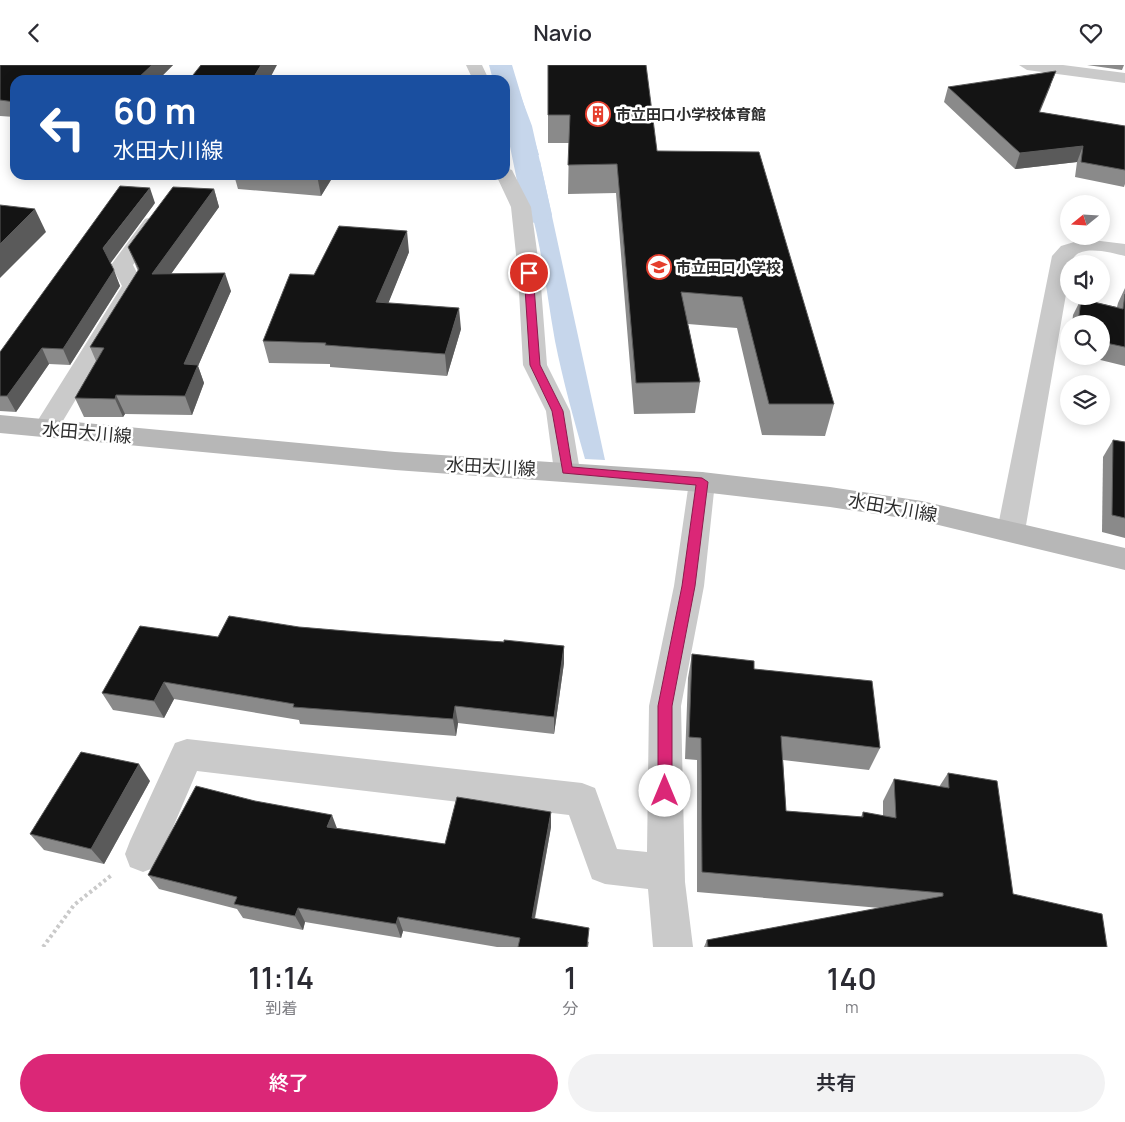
<!DOCTYPE html>
<html lang="ja">
<meta charset="utf-8">
<style>
:root{--surface:#fff;--page:#f2f2f3;--text:#2b2b33;--muted:#7c7c81;--accent:#db2777}
body{margin:0;font-family:Manrope,"Noto Sans JP",sans-serif;background:var(--page);color:var(--text);height:100vh;display:flex;flex-direction:column;font-size:19px;white-space:nowrap}
*{box-sizing:border-box;margin:0}
p{font-size:16px;color:var(--muted)}
.icon{flex:none;width:28px;height:28px;fill:none;stroke:currentColor;stroke-width:2;stroke-linecap:round;stroke-linejoin:round}
.map{position:relative;height:882px;overflow:hidden}
.side{display:flex;flex-direction:column;background:var(--surface);flex:1}
.side>*{flex:none}
.top-card{position:absolute;left:10px;top:10px;width:500px;height:105px;border-radius:15px;box-shadow:0 2px 12px #0003;background:#1a4fa0;color:#fff;overflow:hidden}
.needle{width:32px;rotate:252deg}
.fabs{position:absolute;left:1060px;top:130px;display:grid;gap:10px}
.fabs a{display:grid;place-items:center;width:50px;height:50px;border-radius:50%;background:var(--surface);box-shadow:0 2px 12px #0003;font-size:25px}
.pin{position:absolute;display:grid;place-items:center;width:42px;height:42px;color:#fff;margin:-21px;border:2px solid #fff;border-radius:50%;box-shadow:0 1px 5px #0007}
.me{position:absolute;width:55px;margin:-28px;rotate:0deg;stroke-linejoin:round;filter:drop-shadow(0 0 4px #0008)}
.turn{display:flex;align-items:center;gap:18px;height:105px;padding:0 20px;font-size:22px}
.turn .icon{width:65px;height:65px;stroke-width:2.5}
.turn b{display:block;font-size:35px;line-height:42px}
.eta{display:flex;justify-content:space-evenly;align-items:center;height:85px;text-align:center}
.eta b{font-size:30px;font-weight:600;line-height:35px}
.cta{display:flex;gap:10px;margin-top:auto;padding:10px 20px}
.cta a{flex:1;height:58px;border-radius:30px;background:var(--accent);color:#fff;font-size:20px;font-weight:600;line-height:58px;text-align:center}
.cta a+a{background:var(--page);color:var(--text)}
header{display:flex;justify-content:space-between;align-items:center;height:65px;padding:0 20px;background:var(--surface);font-size:22px;font-weight:600}
.map>svg:first-child{display:block}
.water{fill:#c6d6eb}
.lines{fill:none;stroke-linecap:round;stroke-linejoin:round}
.canal{fill:#c6d6eb;fill-rule:evenodd}
.path{stroke:#cacaca;stroke-width:4;stroke-dasharray:3 3;stroke-linecap:butt}
.street{fill:#cacaca;fill-rule:evenodd}
.secondary{fill:#b7b7b7;fill-rule:evenodd}
.wall{fill:#8a8a8a}
.shaded-wall{fill:#5a5a5a}
.building{fill:#141414;stroke:#5a5a5a}
.route{fill:#db2777;stroke:#8e194d}
.labels{text-anchor:middle;dominant-baseline:central;stroke-width:5;stroke-linejoin:round;paint-order:stroke}
.far-poi-label{font-size:15px;font-weight:bold;fill:#2d2d2d;stroke:#fff;text-anchor:start}
.street-label{font-size:18px;fill:#2d2d2d;stroke:#fff}
</style>
<header><svg class="icon" aria-label="back" viewBox="0 0 24 24"><path d="M15 5l-7 7 7 7"/></svg>Navio<svg class="icon" aria-label="heart" viewBox="0 0 24 24"><path d="M12 20l-8-8c-3-5 5-10 8-4 3-6 11-1 8 4z"/></svg></header>
<div class="map">
<svg width="1125" height="882" viewBox="0 0 1125 882">
<rect width="100%" height="100%" fill="#fff"/>
<g class="water">
<polygon points="489,0 512,0 539,90 515,91 505,56 505,15 493,15"/>
<path d="M540 96 605 395 585 394C574 355 563 316 555 276 544 215 540 155 514 98Z"/>
</g>
<g class="lines">
<polygon class="canal" points="505,14 513,16 517,21 532,61 552,150 548,156 538,159 528,156 524,150 505,57 505,15 501,15"/>
<polyline class="path" points="43,882 74,840 113,809"/>
<g class="street">
<polygon points="466,0 482,0 489,15 473,15"/>
<polygon points="1019,0 1063,0 1125,8 1125,18 1027,5"/>
<polygon points="505,103 512,105 514,109 531,142 540,208 547,300 570,346 580,406 576,413 567,415 558,413 554,406 546,346 523,300 518,208 511,142 496,110 505,110"/>
<polygon points="152,152 159,154 162,158 133,200 144,221 55,369 46,372 37,369 33,363 122,221 111,200 145,154"/>
<path d="M1084 174 1125 179V191C1111 188 1075 177 1071 199H1069V212L1025 466 1021 473 1011 477 1001 473 997 466 1052 191 1061 181Z"/>
<polygon points="702,407 711,410 715,417 704,521 681,641 685,817 693,882 653,882 648,824 605,819 592,814 569,750 197,706 156,802 143,807 130,802 125,789 130,776 175,678 187,674 582,718 595,723 617,784 647,787 649,641 674,521 689,417 693,410"/>
</g>
<polygon class="secondary" points="0,350 395,387 702,407 830,422 922,436 1125,483 1125,505 922,456 830,442 702,427 395,405 0,368"/>
</g>
<g class="wall">
<polygon points="0,0 173,0 158,15 15,15 15,52 0,51"/>
<polygon points="548,0 657,86 834,339 825,371 762,370 737,263 688,259 700,317 695,348 634,349 616,128 568,129 569,78 548,78"/>
<polygon points="1087,0 1124,0 1122,5"/>
<polygon points="1051,20 1040,47 1125,61 1125,119 1124,122 1075,112 1077,97 1015,104 944,37 948,22"/>
<polygon points="234,110 334,110 321,131 238,124"/>
<polygon points="214,124 219,142 171,209 231,226 198,301 204,318 192,350 125,349 123,352 84,352 75,333 96,296 90,282 138,206 128,182"/>
<polygon points="155,138 110,198 120,221 70,300 49,299 16,347 0,346 0,287"/>
<polygon points="409,187 388,238 461,264 447,311 330,302 330,299 269,298 263,276 314,210"/>
<polygon points="1125,223 1125,301 1084,291 1101,291 1101,259 1072,259 1073,250 1081,234 1117,242 1118,238"/>
<polygon points="1113,375 1125,377 1125,473 1102,467 1103,392"/>
<polygon points="299,562 382,569 564,581 564,598 554,669 458,658 456,671 300,659 299,655 174,634 164,653 113,645 102,628 218,572"/>
<polygon points="692,589 754,604 880,683 869,705 783,695 786,746 861,752 863,747 883,751 883,736 894,714 939,722 948,708 1013,829 1107,882 704,882 707,875 880,843 697,827 697,695 685,694 688,613"/>
<polygon points="150,716 104,799 44,785 30,769"/>
<polygon points="551,762 535,854 589,877 588,882 497,882 403,866 401,873 305,857 303,865 243,853 237,844 159,824 148,810 337,763 445,779"/>
</g>
<g class="shaded-wall">
<polygon points="152,0 173,0 158,15 136,15"/>
<polygon points="261,0 277,0 269,15 252,15"/>
<polygon points="1083,81 1077,97 1015,104 1020,88"/>
<polygon points="317,110 334,110 321,131"/>
<polygon points="150,123 155,138 110,199 103,183"/>
<polygon points="214,124 219,142 158,227 152,209"/>
<polygon points="35,144 46,167 0,213 0,179"/>
<polygon points="407,166 409,187 380,259 376,237"/>
<polygon points="114,205 120,221 70,300 63,284"/>
<polygon points="225,208 231,226 198,301 204,318 192,350 185,331 184,299"/>
<polygon points="459,243 461,264 447,311 445,289"/>
<polygon points="42,283 49,299 16,347 7,331"/>
<polygon points="116,330 125,349 123,352 115,334"/>
<polygon points="564,581 564,598 554,669 554,652"/>
<polygon points="164,617 174,634 164,653 154,636"/>
<polygon points="455,641 458,658 456,671 453,654"/>
<polygon points="139,699 150,716 104,799 91,784"/>
<polygon points="551,747 551,762 532,867 532,853"/>
<polygon points="332,750 338,766 327,762"/>
<polygon points="298,843 305,857 303,865 295,851"/>
<polygon points="398,852 403,866 401,873 396,859"/>
</g>
<g class="building">
<polygon points="0,0 152,0 136,15 15,15 15,37 0,35"/>
<polygon points="201,0 261,0 252,15 189,15"/>
<polygon points="548,0 646,0 657,86 759,87 834,339 769,339 742,232 681,227 700,317 636,318 617,99 568,100 570,50 548,50"/>
<polygon points="1056,6 1039,47 1125,61 1125,105 1081,97 1083,81 1020,88 948,22"/>
<polygon points="120,121 150,123 103,183 114,205 63,284 42,283 7,331 0,331 0,287"/>
<polygon points="173,122 214,124 152,209 225,208 184,299 198,300 185,331 116,330 115,334 75,333 104,283 90,282 139,204 128,182"/>
<polygon points="0,140 35,144 0,179"/>
<polygon points="339,161 407,166 376,237 459,243 445,289 325,280 326,278 263,276 290,209 314,210"/>
<polygon points="1125,229 1125,282 1101,277 1101,259 1078,259 1081,234 1123,244"/>
<polygon points="1113,375 1125,377 1125,453 1112,450"/>
<polygon points="229,551 299,562 382,569 504,577 504,575 564,581 554,652 455,641 453,654 293,642 294,639 164,617 154,636 102,628 140,561 218,572"/>
<polygon points="692,589 754,596 754,604 872,616 880,683 781,671 786,746 863,752 863,747 896,753 894,714 949,723 948,708 997,716 1013,829 1102,849 1107,882 708,882 707,875 943,831 943,828 702,807 701,673 689,672"/>
<polygon points="81,687 139,699 91,784 30,769"/>
<polygon points="196,721 255,736 332,750 327,762 445,779 457,732 551,747 532,853 589,863 587,882 518,882 520,873 398,852 396,859 298,843 295,851 234,839 237,832 148,810"/>
</g>
<polygon class="route" points="529,205 533,208 540,300 563,346 572,402 702,413 708,417 695,521 672,641 672,726 670,731 665,733 660,731 658,726 658,641 682,521 696,420 563,408 552,346 530,300 524,208"/>
<defs>
<symbol id="building-ring" viewBox="-11 -11 22 22"><circle r="9.5" fill="#fff" stroke="#e53f2e" stroke-width="1.5"/><path d="M-4-6H4V6H1V3H-1V6H-4ZM-2.5-4.3h1.7v1.8h-1.7ZM.8-4.3h1.7v1.8H.8ZM-2.5-1h1.7V.8h-1.7ZM.8-1h1.7V.8H.8Z" fill="#e53f2e"/></symbol>
<symbol id="school-ring" viewBox="-11 -11 22 22"><circle r="9.5" fill="#fff" stroke="#e53f2e" stroke-width="1.5"/><path d="M0-5L7-2L0 1L-7-2ZM-4 1L0 2.5L4 1V4Q0 6-4 4Z" fill="#e53f2e"/></symbol>
</defs>
<g fill-rule="evenodd">
<use href="#building-ring" x="584" y="35" width="28" height="28"/>
<use href="#school-ring" x="645" y="188" width="28" height="28"/>
</g>
<g class="labels">
<g class="far-poi-label">
<text x="616" y="49">市立田口小学校体育館</text>
<text x="676" y="202">市立田口小学校</text>
</g>
<g class="street-label">
<text transform="translate(87 367) rotate(5)">水田大川線</text>
<text transform="translate(491 401) rotate(3)">水田大川線</text>
<text transform="translate(893 442) rotate(10)">水田大川線</text>
</g>
</g>
</svg>
<div class="fabs">
<a><svg class="needle" viewBox="-14 -14 28 28"><path d="M0-13l5 13h-10z" fill="#e53935"/><path d="M0 13l5-13h-10z" fill="#7c7c81"/></svg></a>
<a><svg class="icon" aria-label="sound" viewBox="0 0 24 24"><path d="M4 9h4l5-4v14l-5-4H4zM17 9q2 3 0 6"/></svg></a>
<a><svg class="icon" aria-label="search" viewBox="0 0 24 24"><circle cx="10" cy="10" r="6"/><path d="M15 15l6 6"/></svg></a>
<a><svg class="icon" aria-label="layers" viewBox="0 0 24 24"><path d="M12 4l9 5-9 5-9-5zM3 14l9 5 9-5"/></svg></a>
</div>
<div class="pin" style="left:529px;top:208px;background:#d93025"><svg class="icon" aria-label="arrive" viewBox="0 0 24 24"><path d="M6 21V4h12l-3 4 3 4H6"/></svg></div>
<svg class="me" style="left:665px;top:726px" viewBox="-20 -20 40 40"><circle r="19" fill="#fff"/><path d="M0-13L10 11 0 6-10 11z" fill="#db2777"/></svg>
<div class="top-card">
<div class="turn"><svg class="icon" aria-label="left" viewBox="0 0 24 24"><path d="M17 20v-9H6M10 6l-5 5 5 5"/></svg><div><b>60 m</b>水田大川線</div></div>
</div>
</div>
<section class="side">
<div class="eta">
<div><b>11:14</b><p>到着</p></div>
<div><b>1</b><p>分</p></div>
<div><b>140</b><p>m</p></div>
</div>
<div class="cta"><a>終了</a><a>共有</a></div>
</section>
